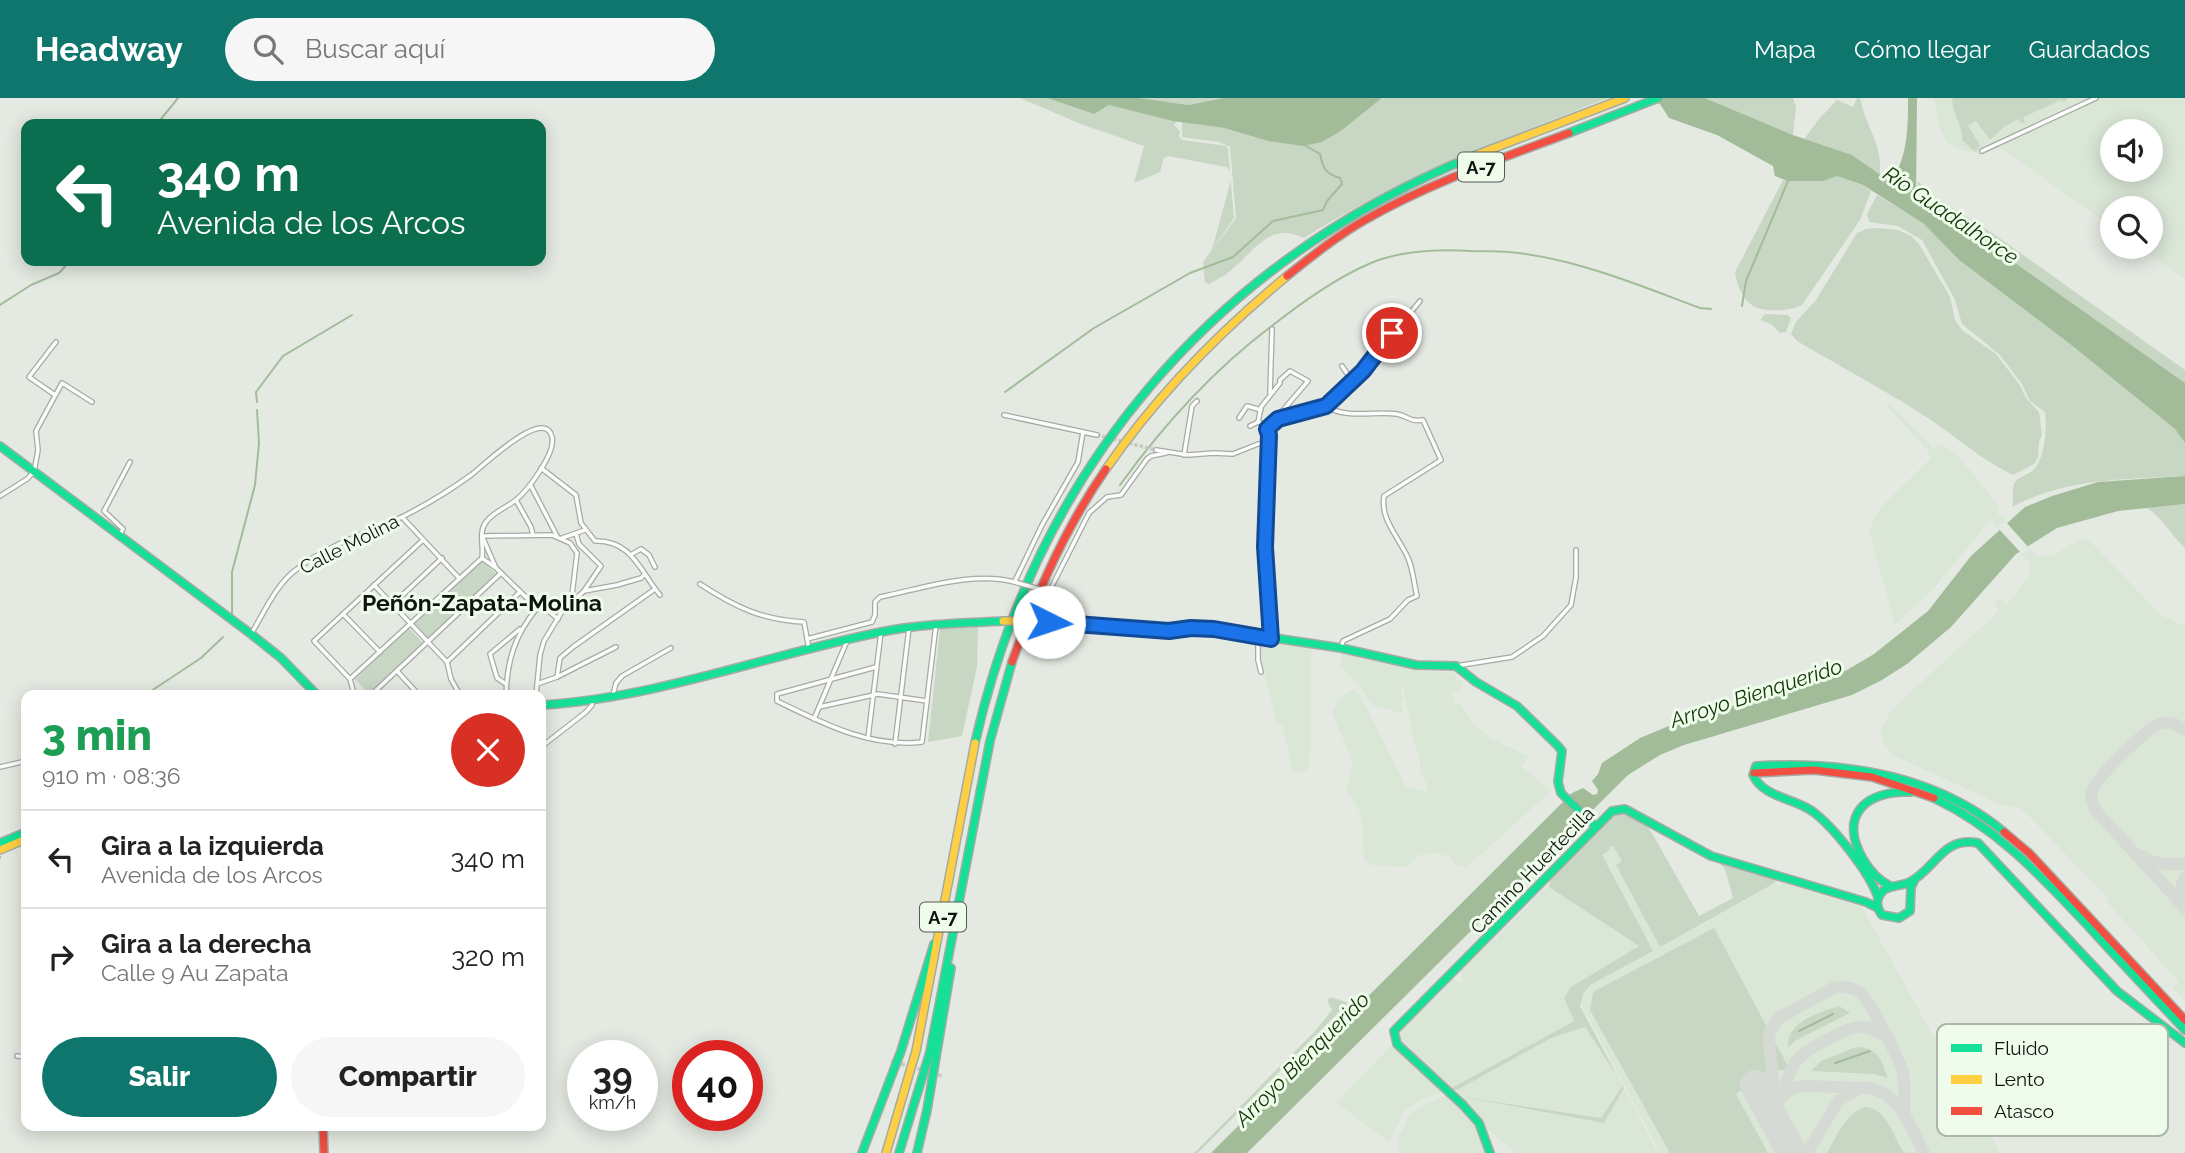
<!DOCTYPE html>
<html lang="es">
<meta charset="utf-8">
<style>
:root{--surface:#fff;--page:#f6f6f6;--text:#222;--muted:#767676;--line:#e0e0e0;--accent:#0f766e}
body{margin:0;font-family:Raleway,sans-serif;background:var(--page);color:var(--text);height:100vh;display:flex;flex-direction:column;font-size:26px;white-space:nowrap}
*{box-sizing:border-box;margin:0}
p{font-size:23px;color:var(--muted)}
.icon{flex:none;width:38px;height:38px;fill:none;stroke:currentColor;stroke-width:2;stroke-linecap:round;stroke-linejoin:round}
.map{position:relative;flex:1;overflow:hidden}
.details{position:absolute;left:21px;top:592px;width:525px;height:441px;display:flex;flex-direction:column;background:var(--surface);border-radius:14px;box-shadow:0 4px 18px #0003}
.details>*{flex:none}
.guide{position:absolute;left:21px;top:21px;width:525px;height:147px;border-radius:14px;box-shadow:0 4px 18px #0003;background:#0b6e4f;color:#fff;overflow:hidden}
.controls{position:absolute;left:2100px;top:21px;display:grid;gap:14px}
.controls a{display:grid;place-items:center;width:63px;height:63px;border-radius:50%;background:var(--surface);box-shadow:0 4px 18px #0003;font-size:35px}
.speed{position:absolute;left:567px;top:942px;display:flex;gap:14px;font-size:35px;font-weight:700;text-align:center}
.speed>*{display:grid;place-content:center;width:91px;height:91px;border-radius:50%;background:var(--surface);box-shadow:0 4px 18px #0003;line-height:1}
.speed small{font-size:18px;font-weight:400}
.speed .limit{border:10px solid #d22;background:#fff;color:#111}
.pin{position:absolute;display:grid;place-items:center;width:60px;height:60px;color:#fff;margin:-30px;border:4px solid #fff;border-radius:50%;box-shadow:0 2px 7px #0007}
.me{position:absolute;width:77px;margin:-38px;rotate:94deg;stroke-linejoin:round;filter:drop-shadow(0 0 5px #0008)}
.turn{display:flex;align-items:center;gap:24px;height:147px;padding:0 21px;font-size:32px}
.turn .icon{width:91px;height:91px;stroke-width:2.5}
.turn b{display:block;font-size:49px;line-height:60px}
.round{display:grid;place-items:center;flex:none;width:74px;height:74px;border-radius:37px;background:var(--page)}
.summary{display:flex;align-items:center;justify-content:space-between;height:119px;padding:0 21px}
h1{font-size:42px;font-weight:800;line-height:52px;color:#1e9e55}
.primary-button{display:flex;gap:14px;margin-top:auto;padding:14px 21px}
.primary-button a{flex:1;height:80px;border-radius:42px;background:var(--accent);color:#fff;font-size:28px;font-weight:800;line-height:80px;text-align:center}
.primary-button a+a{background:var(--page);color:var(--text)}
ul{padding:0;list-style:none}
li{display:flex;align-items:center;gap:21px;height:98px;padding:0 21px;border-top:2px solid var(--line)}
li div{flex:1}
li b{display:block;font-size:26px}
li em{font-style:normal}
header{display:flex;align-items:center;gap:42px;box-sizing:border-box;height:98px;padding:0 35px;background:var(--accent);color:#fff}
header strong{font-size:33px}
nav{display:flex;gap:38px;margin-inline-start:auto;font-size:24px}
.search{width:490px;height:63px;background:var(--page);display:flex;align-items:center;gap:18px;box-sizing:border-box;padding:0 24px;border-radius:38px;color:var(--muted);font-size:26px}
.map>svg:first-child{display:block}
.built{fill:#dae7d7;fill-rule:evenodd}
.green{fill:#c8d7c4}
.water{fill:#a2bc9a}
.pier{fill:#e4eae2}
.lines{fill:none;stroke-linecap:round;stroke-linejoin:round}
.stream{stroke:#a2bc9a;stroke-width:2}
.taxiway{stroke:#d6dad5;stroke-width:12}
.runway{stroke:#d6dad5;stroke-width:30}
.street-tunnel{stroke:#c4cac2;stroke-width:3.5;stroke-dasharray:3.5 2;stroke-linecap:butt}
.street-casing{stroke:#a6aaa4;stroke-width:6}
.fast-casing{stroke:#a6aaa4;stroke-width:10}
.slow-casing{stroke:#a6aaa4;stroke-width:10}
.jam-casing{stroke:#a6aaa4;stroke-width:10}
.street{stroke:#fbfcfb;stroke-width:3.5}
.fast{stroke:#16e098;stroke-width:7}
.slow{stroke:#ffcf43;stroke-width:7}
.jam{stroke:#f24e42;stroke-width:7}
.street-bridge-casing{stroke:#a6aaa4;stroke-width:6;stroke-linecap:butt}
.slow-bridge-casing{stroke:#a6aaa4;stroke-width:10;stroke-linecap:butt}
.street-bridge{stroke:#fbfcfb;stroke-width:3.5}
.slow-bridge{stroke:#ffcf43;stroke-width:7}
.route-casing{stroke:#114b97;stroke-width:18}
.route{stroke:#1a73e8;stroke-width:12}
.labels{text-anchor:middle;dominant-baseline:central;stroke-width:6;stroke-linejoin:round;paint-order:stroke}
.shield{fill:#effcec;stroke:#535a51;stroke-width:2}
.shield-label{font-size:18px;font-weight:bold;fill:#10140f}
.street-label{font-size:19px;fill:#10140f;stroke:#effcec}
.water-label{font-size:21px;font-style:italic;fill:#123505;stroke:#effcec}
.quarter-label{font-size:23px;font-weight:bold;fill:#10140f;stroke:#effcec}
.key{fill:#effcec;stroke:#acb6aa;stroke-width:2}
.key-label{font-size:19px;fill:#10140f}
</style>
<header>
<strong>Headway</strong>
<div class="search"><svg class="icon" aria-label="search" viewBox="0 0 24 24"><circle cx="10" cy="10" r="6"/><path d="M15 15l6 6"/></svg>Buscar aquí</div>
<nav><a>Mapa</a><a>Cómo llegar</a><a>Guardados</a></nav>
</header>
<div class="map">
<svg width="2185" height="1055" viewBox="0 0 2185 1055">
<rect width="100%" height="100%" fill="#e4eae2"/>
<g class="built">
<path d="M1934 0H2185V181L2140 149H2151V110H2112V129L1999 49 1981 57 1960 51 1948 45 1939 30ZM2112 33H2151V72H2112Z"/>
<polygon points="1890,305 1933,350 1941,345 1959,359 2000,409 1996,413 2036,457 2052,458 2082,440 2092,445 2161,517 2185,528 2185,903 2173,890 2179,884 2107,804 2109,802 2025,714 2018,709 2001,707 1897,659 1891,655 1883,643 1881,631 1891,612 1999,513 1994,506 2000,500 2006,507 2029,479 2029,464 1990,422 1934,490 1895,527 1869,432 1880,410 1931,360 1927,352 1887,308"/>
<polygon points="1271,544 1311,550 1310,669 1304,673 1295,675 1291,669 1283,627 1277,625 1260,560 1259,551 1262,547"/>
<polygon points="1342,555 1415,572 1455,575 1456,581 1464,584 1459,593 1452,592 1455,607 1459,604 1473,625 1490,640 1530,659 1521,668 1551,693 1466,770 1455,766 1448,758 1434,755 1419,757 1406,769 1371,767 1364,762 1362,724 1359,712 1346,693 1353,665 1332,614 1338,602 1353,591 1359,595 1406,688 1426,694 1428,689 1420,674 1420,661 1414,645 1403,588 1401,589 1403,598 1401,603 1404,616 1372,607 1359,588 1340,569"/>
<polygon points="1645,728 1699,828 1775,786 1780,788 1781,784 1862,809 1932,936 1953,964 1951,976 1980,1018 2000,1055 1660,1055 1575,894 1651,852 1592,739"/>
<polygon points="1549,789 1639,848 1571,889 1564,900 1574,923 1450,991 1401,946 1397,937 1399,931 1438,898 1453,880 1460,886 1463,883 1460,873 1493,841 1498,842 1498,837 1543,792"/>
<polygon points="1585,928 1623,987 1601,1020 1498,1004 1604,1025 1624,990 1658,1055 1515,1055 1480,1024 1481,1021 1459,1000 1462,998 1457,992 1487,975 1551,940"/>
<polygon points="1393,946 1443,994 1416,1004 1403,1014 1390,1044 1336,1005"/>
<polygon points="1447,997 1461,1009 1471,1022 1488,1055 1398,1055 1399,1038 1409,1018 1419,1009"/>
</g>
<g class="green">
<polygon points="1020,0 1047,0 1094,16 1109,7 1177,23 1174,27 1180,33 1179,39 1183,42 1226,48 1228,51 1234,120 1209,156 1213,148 1231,82 1229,72 1226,69 1168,58 1164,60 1160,74 1134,85 1144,48 1081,26"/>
<polygon points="1139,0 1223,0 1189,7"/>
<path d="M1382 0H1608C1501 42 1403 79 1304 140 1273 125 1258 147 1237 167 1229 175 1219 181 1209 186L1205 185 1203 164 1236 120 1230 49 1219 44 1182 39V24L1224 30 1268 43 1322 44 1341 33Z"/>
<polygon points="1705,0 1793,0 1796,8 1793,37"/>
<path d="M1857 0H1860C1866 31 1882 42 1880 76L1852 57 1804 41 1819 21 1837 2 1853 9Z"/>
<path d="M1952 0H2066L2067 2 2062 4 2061 2 2028 17 2023 20 2025 24 2022 26 2018 21 2004 29 1990 42 1976 23 1968 28 1980 47 1976 53H1974L1962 42C1963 25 1953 19 1952 0Z"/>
<path d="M1837 78 1863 87 1871 93 1860 122 1802 207C1791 213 1765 215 1753 208 1742 201 1737 187 1735 174L1783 82 1824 83Z"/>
<polygon points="1918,83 1929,95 1995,137 2185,272 2185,285 1997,152 1916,101"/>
<path d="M1877 97 1924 126 1959 162 2070 246 2175 331 2185 345V378C2122 382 2070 379 2012 409 2014 402 2012 392 2014 386 2016 379 2026 378 2032 373 2045 363 2047 331 2045 314L2030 303 2022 286 2000 257 1962 226 1955 202 1922 142 1898 128 1869 124 1867 116Z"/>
<path d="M1878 130 1898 132 1911 138 1919 146 1950 199 1955 222 1962 232 1996 256 2019 286 2026 300 2039 314 2042 337 2039 344 2038 359 2034 366 2013 377C1982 362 1956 339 1928 320 1885 292 1841 269 1797 243L1791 236 1796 224 1816 202 1857 135 1866 131Z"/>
<polygon points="1765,216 1787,217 1791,220 1786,234 1780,235 1771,226 1760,222"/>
<path d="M2185 406V450C2171 437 2163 420 2147 410Z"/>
<polygon points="482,462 496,476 428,541 414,526"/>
<polygon points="978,529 977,569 962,638 928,644 940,531"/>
<polygon points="409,530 423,545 369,596 355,581"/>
<path d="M1619 714C1633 717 1644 724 1652 735L1699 818 1733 800 1725 771 1720 766 1723 764 1776 780 1775 785 1660 849 1616 767 1622 763 1613 748 1609 749 1610 752 1602 757 1653 853 1590 887 1583 896 1580 908 1624 990 1604 1025 1463 999 1601 1020 1623 987 1585 929 1551 940 1457 992 1450 991 1574 923 1564 900 1571 889 1639 848 1549 789 1550 778 1611 718Z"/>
<polygon points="1714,830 1790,972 1773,972 1736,996 1768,1055 1670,1055 1590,912 1593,894"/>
<polygon points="1331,899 1348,905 1198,1055 1194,1055 1315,933 1332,912 1327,902"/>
<path d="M1839 908 1850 915 1795 943 1788 949C1786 924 1820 914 1839 908Z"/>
<path d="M1856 949C1877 948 1882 963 1888 980L1873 976 1811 973 1821 963Z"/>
<path d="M1865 1009C1885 1009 1893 1037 1902 1052L1906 1055H1827C1836 1039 1846 1015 1865 1009Z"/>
</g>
<g class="water">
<polygon points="1047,0 1139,0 1189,7 1223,0 1382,0 1341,33 1322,44 1303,48 1268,43 1224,30 1173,23 1109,7 1094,16"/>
<path d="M1645 0H1705L1793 37 1852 57 1891 84C1908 58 1908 30 1908 0H1917L1916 101 1997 152 2185 285V345L2175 331 2070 246 1959 162 1924 126 1863 87 1837 78 1824 83H1788L1775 78 1773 68 1717 37 1669 20 1660 6Z"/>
<polygon points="2185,378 2185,406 2118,413 2057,430 2016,456 1951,529 1907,566 1882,582 1852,597 1684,647 1660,657 1628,677 1247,1055 1211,1055 1572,695 1583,690 1593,697 1597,696 1598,692 1592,683 1598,676 1602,665 1640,640 1676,625 1812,584 1847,572 1874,556 1928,513 1971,458 2025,409 2052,398 2098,384"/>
</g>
<polygon class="pier" points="2005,423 2030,451 2022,456 1997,429"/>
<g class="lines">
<g class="stream">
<polyline points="157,26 178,0"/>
<polyline points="0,207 31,187 59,175 70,163"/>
<polyline points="1742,208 1746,183 1788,83"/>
<path d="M1005 294 1094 230 1190 175 1233 159 1273 123 1323 112 1327 103 1342 86 1340 80C1326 76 1323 71 1320 56L1306 48"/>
<polyline points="257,304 256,294 283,258 352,217"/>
<path d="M1120 387C1164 326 1213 272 1273 227 1304 203 1336 180 1371 165 1402 152 1438 151 1471 153 1486 153 1503 153 1518 155 1582 163 1641 188 1700 210L1711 211"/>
<polyline points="232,516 232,474 255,387 259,345 257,312"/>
<polyline points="145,597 201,560 223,539"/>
<polyline points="22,730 26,722"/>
<polyline points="0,760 0,759"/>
<polyline points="1799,933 1833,916"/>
<polyline points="1835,965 1870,953"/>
</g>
<g class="taxiway">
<path d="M2185 632C2177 626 2168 623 2159 626 2147 631 2094 681 2092 693 2090 701 2093 707 2097 714L2185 810"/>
<path d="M2142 758C2154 767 2170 766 2185 766"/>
<path d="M2185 808C2180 798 2180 789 2185 779"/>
<path d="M1782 996C1786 985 1790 970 1798 961 1806 952 1846 930 1858 929 1868 928 1876 932 1884 937"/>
<path d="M1779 1003 1788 992 1802 988 1871 990C1902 999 1910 1029 1924 1055"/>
<path d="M1777 1027 1769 942 1770 934 1779 920 1833 890C1842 888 1851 889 1859 894 1869 900 1901 964 1903 976 1906 991 1903 1006 1905 1020"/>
<polyline points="1807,1055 1839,1002 1857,992"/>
</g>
<polyline class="runway" points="1755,987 1792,1055"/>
<g class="street-tunnel">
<polyline points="1097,337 1156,352"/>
<polyline points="891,963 926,973"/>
<polyline points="933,975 942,978"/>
</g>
<defs>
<g id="street">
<polyline points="1982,53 2096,0"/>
<polyline points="1342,268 1352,283"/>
<polygon points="1290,273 1308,283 1267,331 1264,326 1258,324 1261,309 1280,285 1280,282"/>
<polyline points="1270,295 1272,231"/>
<polyline points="55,297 29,279 56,244"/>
<path d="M1326 308C1344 321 1376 313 1397 316 1408 318 1409 324 1423 322L1441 362 1384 398C1380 422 1399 439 1408 460 1413 471 1414 486 1417 498L1408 502 1390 521 1343 543 1341 550"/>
<polyline points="1004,317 1097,337"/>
<polyline points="1239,320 1247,308 1261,312"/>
<polyline points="1278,321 1326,308 1363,273 1420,203"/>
<polyline points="1250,328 1258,324"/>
<polyline points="1267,331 1269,337 1265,449 1271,538"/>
<polyline points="1156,352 1188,357 1214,355 1233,356 1258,346 1268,345"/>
<polyline points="1184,357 1192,308 1197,303"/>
<path d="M541 370 576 397 581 425 595 443C632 442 640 473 660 497"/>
<polyline points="531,388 557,438"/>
<polyline points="0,398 27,381 34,374 38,352 36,333 62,285 92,304"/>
<polyline points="516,402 531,429 533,437"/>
<polyline points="402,419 459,480"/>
<polyline points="119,438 123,431 104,413 130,364"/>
<polyline points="482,438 552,437 570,445 577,455 572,497 544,543 540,557 536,597"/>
<polyline points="482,438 495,468"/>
<polyline points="562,440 585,432"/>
<polyline points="632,456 641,451 649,457 655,469"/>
<polyline points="482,460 496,470 537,510 541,507 558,521"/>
<polyline points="1015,483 1042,427 1078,364 1083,334"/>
<path d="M700 486C735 509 762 522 804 524L809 551"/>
<polyline points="374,487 447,564 451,581 460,597"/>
<polyline points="584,493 617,487 641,480 644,477"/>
<polyline points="1046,493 1049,494 1089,415 1107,399 1121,397 1147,361 1151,358 1166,355"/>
<polyline points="570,506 584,493 601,468 579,446 576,436"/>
<polyline points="392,507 442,460"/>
<polyline points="343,516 380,554"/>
<path d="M251 536C264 515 276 486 297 471 327 447 367 435 402 419 426 407 449 393 471 377 481 370 545 307 552 339 556 355 528 392 516 402 507 409 492 415 486 424 478 435 484 448 482 460L350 581"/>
<polyline points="1258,539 1258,562 1261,574"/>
<path d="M807 541 872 524 875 517V504L880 499C924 490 975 472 1018 485"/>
<polyline points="447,564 520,494"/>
<polyline points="1456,568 1512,559 1543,538 1571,507 1576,479 1576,452"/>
<path d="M876 569 777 596V603C822 625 870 650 922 644L936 527"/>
<polyline points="397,573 419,597"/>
<polyline points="557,579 560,560 573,549 655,491"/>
<polyline points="506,586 497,580 490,556 520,531"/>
<polyline points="537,586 557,579 616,549"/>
<polyline points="354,596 350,581 314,543 423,442"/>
<polyline points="371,597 501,475"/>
<path d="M506 597C507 562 515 537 537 510"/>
<polyline points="613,597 616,585 622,578 671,550"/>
<polyline points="819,609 878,596 927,603"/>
<polyline points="814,621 847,543"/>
<polyline points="868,640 881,534"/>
<polyline points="895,646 909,530"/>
<polyline points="541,649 586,614 592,607 592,601"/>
<polyline points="0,669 26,663"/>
<polyline points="17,958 26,959"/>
</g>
<g id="fast">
<polyline points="1569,35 1658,0"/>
<polyline points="0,348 251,536 281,560 317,597"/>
<polyline points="1033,523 1169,533 1191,530 1214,531 1341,550 1416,567 1456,568 1476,584 1517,608 1557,647 1562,653 1558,684 1561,695 1596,729"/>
<path d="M541 607C657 600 767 557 881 534 921 526 962 525 1003 523"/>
<path d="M975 645C1037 370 1215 163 1476 57"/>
<path d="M1934 700C1999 731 2041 778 2090 830 2121 864 2153 898 2185 932"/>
<polyline points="0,745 26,734"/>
<path d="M1915 781 1911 789 1910 813 1899 820 1882 817C1875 808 1876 799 1884 792 1892 787 1902 788 1910 784 1936 770 1943 738 1978 745L2117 893 2185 945"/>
<path d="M1890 788C1878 782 1870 773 1863 761 1838 717 1866 692 1911 694"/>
<path d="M1878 799C1869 774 1834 729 1812 713 1793 700 1763 699 1753 677L1756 668C1844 663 1934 676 2004 734"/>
<polyline points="862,1055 901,953 934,846"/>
<polyline points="899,1055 930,954 990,643 1012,564"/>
<polyline points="917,1055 927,1012 951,870"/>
<polyline points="1490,1055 1479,1025 1463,1007 1397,946 1394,933 1612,713 1625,711 1711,758 1866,804 1878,810"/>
</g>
<g id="slow">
<polyline points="1476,57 1625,0"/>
<path d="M1106 371C1157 297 1218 235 1287 178"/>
<polyline points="0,752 26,741"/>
<polyline points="886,1055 916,953 975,645"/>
</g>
<g id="jam">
<path d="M1287 178C1312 158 1337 138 1365 122 1429 85 1500 61 1569 35"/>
<path d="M1012 564C1036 496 1065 430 1106 371"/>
<polyline points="1754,675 1814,672 1872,679 1934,700"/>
<polyline points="2004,734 2029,755 2185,922"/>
<polyline points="323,1027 324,1055"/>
</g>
</defs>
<use href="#street" class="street-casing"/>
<use href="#fast" class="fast-casing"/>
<use href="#slow" class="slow-casing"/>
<use href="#jam" class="jam-casing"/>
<use href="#street" class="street"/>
<use href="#fast" class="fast"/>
<use href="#slow" class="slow"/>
<use href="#jam" class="jam"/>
<defs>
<polyline id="street-bridge" points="1018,485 1046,493"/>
<polyline id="slow-bridge" points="1003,523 1033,523"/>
</defs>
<use href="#street-bridge" class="street-bridge-casing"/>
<use href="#slow-bridge" class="slow-bridge-casing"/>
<use href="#street-bridge" class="street-bridge"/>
<use href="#slow-bridge" class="slow-bridge"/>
</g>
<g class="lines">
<defs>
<polyline id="route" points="1049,524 1169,533 1191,530 1214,531 1271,541 1265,449 1269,337 1267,331 1278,321 1326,308 1363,273 1392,235"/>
</defs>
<use href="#route" class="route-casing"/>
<use href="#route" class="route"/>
</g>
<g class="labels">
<g class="shield">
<rect x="1458" y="54.5" width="46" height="29" rx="5"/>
<rect x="920" y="804.5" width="46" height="29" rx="5"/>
</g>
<g class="shield-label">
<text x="1481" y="69">A-7</text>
<text x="943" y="819">A-7</text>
</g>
<g class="street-label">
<text transform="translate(349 446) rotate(-27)">Calle Molina</text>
<text transform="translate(1532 772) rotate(-46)">Camino Huertecilla</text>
</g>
<g class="water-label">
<text transform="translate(1951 117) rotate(34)">Río Guadalhorce</text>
<text transform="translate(1756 595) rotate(-18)">Arroyo Bienquerido</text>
<text transform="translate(1302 961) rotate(-45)">Arroyo Bienquerido</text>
</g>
<g class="quarter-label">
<text x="482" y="504">Peñón-Zapata-Molina</text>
</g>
</g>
<rect x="1937" y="926" width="231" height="112" rx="10" class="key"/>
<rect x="1951" y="946" width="31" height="8" fill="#16e098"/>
<rect x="1951" y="977" width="31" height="9" fill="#ffcf43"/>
<rect x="1951" y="1009" width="31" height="8" fill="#f24e42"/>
<g class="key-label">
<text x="1994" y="957">Fluido</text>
<text x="1994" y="988">Lento</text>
<text x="1994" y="1020">Atasco</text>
</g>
</svg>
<div class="controls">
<a><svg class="icon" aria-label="sound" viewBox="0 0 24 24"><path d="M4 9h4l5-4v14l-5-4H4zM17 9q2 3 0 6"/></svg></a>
<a><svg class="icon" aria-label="search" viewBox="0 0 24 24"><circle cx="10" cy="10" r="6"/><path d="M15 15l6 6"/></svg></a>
</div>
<div class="speed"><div>39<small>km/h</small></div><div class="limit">40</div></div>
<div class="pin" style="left:1392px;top:235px;background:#d93025"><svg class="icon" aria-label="arrive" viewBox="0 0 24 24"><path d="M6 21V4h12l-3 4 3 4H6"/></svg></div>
<svg class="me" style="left:1049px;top:524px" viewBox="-20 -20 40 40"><circle r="19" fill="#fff"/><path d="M0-13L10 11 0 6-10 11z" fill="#1a73e8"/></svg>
<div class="guide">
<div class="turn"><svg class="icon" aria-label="left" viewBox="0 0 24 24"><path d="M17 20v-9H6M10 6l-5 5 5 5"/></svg><div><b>340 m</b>Avenida de los Arcos</div></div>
</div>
<section class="details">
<div class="summary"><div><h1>3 min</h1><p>910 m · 08:36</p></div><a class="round" style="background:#d93025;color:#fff"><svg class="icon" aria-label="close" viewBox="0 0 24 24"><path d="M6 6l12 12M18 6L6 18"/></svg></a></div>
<ul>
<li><svg class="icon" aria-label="left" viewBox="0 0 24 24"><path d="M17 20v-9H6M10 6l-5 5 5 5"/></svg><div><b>Gira a la izquierda</b><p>Avenida de los Arcos</p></div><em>340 m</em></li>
<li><svg class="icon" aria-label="right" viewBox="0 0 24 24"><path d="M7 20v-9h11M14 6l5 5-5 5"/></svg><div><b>Gira a la derecha</b><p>Calle 9 Au Zapata</p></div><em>320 m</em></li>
</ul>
<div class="primary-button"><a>Salir</a><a>Compartir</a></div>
</section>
</div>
